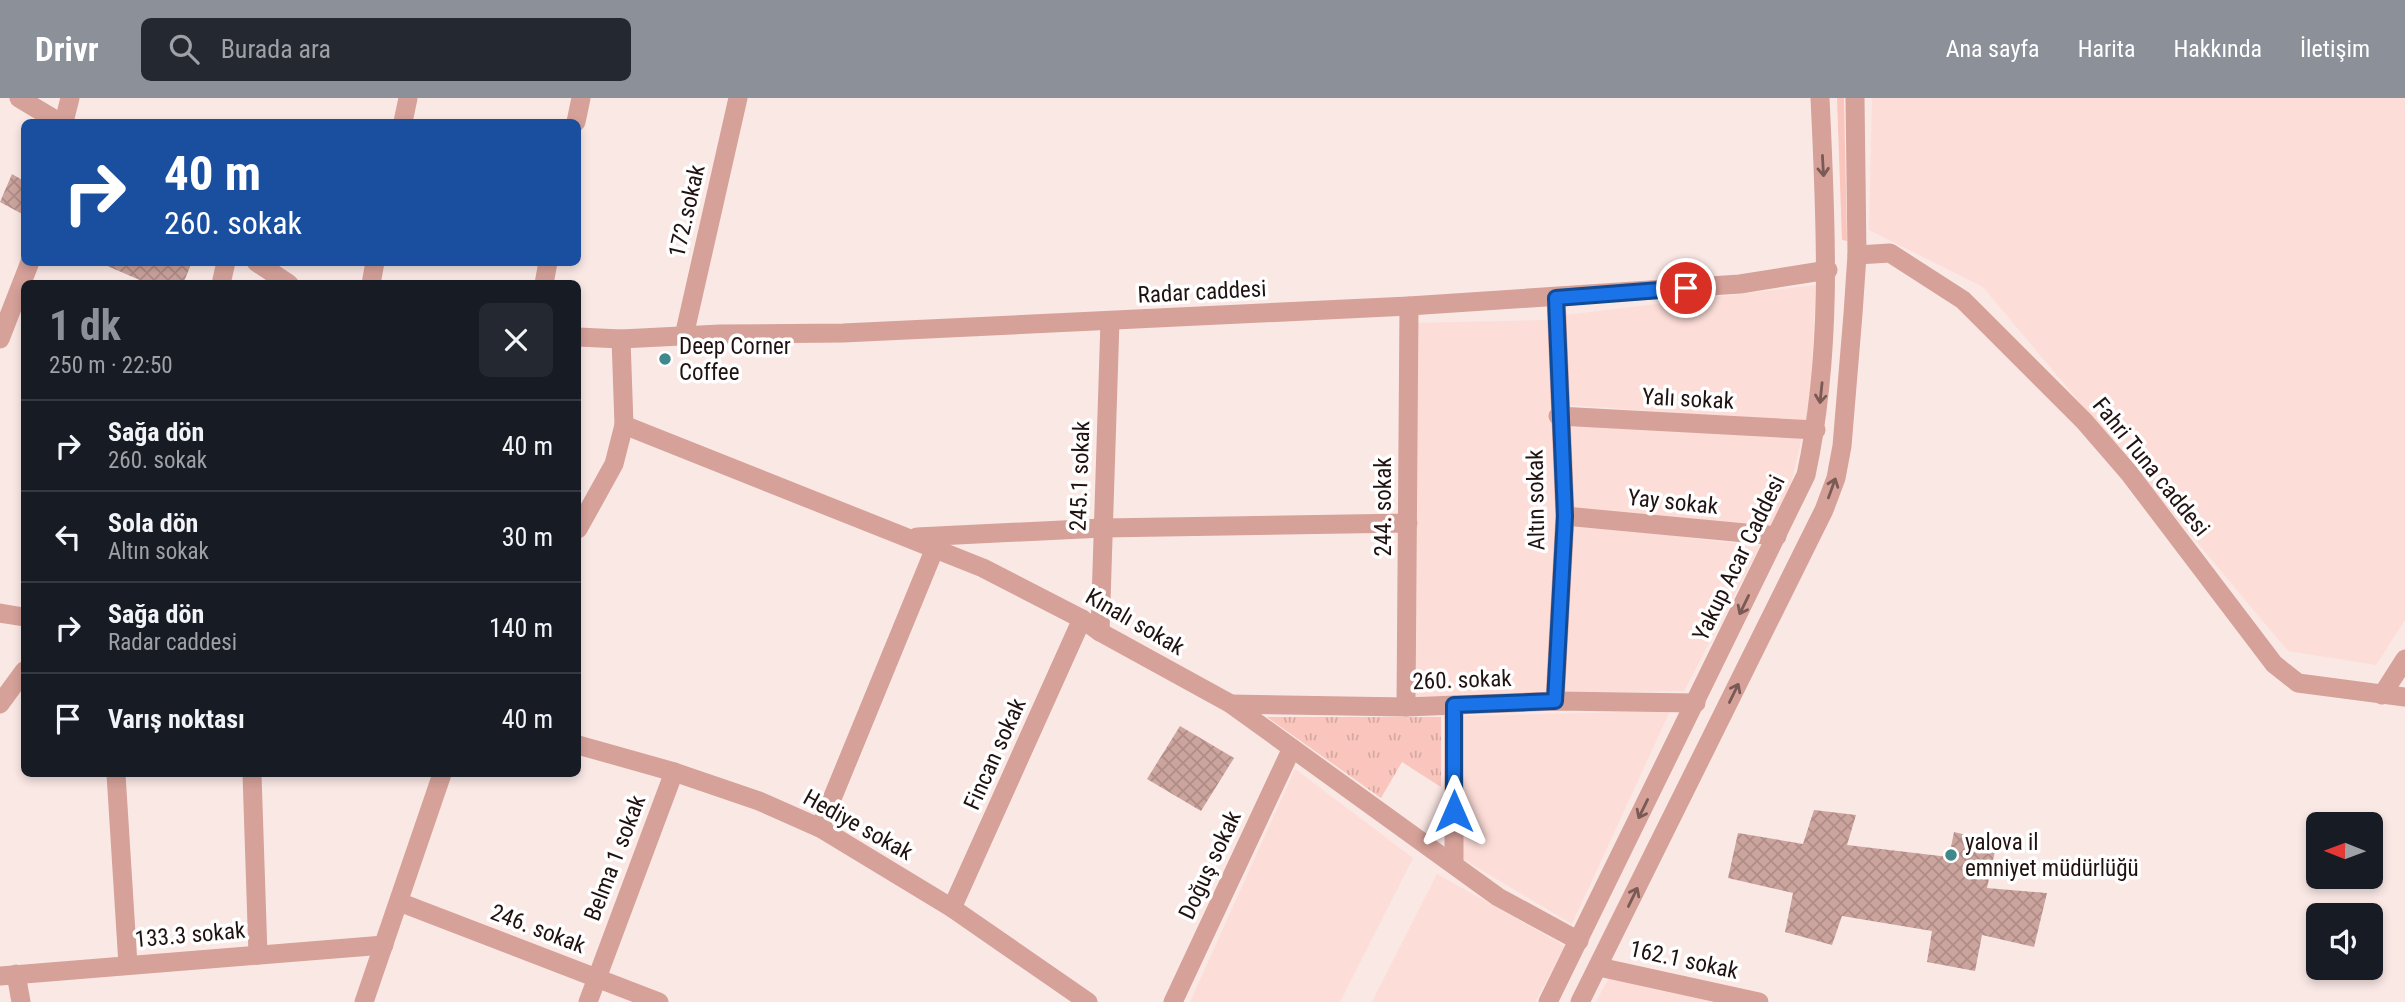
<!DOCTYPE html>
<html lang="tr">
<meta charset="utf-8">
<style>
:root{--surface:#171b24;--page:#242831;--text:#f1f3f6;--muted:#9ea1a6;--line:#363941;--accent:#8c9099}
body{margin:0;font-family:"Roboto Condensed",sans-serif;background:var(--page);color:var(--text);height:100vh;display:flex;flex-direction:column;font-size:26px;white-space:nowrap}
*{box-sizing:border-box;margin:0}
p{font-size:23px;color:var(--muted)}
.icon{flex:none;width:38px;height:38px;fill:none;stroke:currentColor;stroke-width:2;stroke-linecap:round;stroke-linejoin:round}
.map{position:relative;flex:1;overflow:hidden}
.panel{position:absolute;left:21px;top:182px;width:560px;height:497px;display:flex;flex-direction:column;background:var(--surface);border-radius:10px;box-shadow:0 4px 10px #0003}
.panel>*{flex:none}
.banner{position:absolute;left:21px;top:21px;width:560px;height:147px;border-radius:10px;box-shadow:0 4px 10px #0003;background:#1a4fa0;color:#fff;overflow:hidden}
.needle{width:46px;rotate:271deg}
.buttons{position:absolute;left:2306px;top:714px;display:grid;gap:14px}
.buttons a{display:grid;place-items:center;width:77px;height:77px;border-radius:10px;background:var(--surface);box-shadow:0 4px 10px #0003;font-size:35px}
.pin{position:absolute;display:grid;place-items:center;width:60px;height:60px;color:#fff;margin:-30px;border:4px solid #fff;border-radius:50%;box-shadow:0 2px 7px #0007}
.me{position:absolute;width:77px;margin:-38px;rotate:0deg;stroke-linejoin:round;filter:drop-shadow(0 0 5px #0008)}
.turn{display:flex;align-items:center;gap:24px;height:147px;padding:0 28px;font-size:32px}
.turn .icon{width:91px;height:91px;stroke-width:2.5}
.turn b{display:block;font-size:49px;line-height:60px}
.round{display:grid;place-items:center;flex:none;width:74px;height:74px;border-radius:10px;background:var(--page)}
.headline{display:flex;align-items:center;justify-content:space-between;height:119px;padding:0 28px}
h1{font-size:42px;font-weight:700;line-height:52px;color:var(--accent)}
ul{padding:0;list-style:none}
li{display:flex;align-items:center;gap:21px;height:91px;padding:0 28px;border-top:2px solid var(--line)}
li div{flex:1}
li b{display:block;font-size:26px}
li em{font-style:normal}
header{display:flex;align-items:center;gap:42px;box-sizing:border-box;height:98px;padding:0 35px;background:var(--accent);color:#fff}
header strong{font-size:33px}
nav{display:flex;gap:38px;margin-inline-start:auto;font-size:24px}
.search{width:490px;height:63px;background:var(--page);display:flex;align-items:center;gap:18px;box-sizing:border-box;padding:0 24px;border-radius:10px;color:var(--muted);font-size:26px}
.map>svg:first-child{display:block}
.built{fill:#fcddd8}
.grass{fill:#f9c5bd}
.park{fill:url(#park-tufts)}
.building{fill:url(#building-cross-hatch)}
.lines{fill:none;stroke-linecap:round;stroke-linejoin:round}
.minor{stroke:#d5a199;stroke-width:19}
.oneway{stroke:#7a5a54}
.route-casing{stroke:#114b97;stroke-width:18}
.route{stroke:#1a73e8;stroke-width:12}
.poi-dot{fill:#40888b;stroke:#fff;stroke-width:2.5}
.labels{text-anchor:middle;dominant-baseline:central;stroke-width:7;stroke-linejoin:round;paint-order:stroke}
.street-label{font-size:23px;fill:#201210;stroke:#fff}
.poi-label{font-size:23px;fill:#201210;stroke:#fff;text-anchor:start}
</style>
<header>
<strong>Drivr</strong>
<div class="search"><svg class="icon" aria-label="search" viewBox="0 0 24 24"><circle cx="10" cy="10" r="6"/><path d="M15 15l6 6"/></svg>Burada ara</div>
<nav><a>Ana sayfa</a><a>Harita</a><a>Hakkında</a><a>İletişim</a></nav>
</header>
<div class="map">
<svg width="2405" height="904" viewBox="0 0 2405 904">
<defs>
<pattern id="park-tufts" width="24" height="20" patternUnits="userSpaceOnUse" patternTransform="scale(1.75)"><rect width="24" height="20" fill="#f9c5bd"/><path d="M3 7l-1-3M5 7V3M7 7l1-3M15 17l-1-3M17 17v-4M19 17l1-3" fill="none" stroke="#d5a8a1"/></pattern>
<pattern id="building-cross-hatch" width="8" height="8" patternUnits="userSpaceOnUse" patternTransform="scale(1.75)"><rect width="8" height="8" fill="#cca49e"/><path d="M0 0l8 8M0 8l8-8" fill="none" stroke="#af8c87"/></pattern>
</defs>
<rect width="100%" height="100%" fill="#fae8e5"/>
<g class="built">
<polygon points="1872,0 2405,0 2405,522 2376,567 2288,553 1983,189 1869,132"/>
<polygon points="1816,187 1809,325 1569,307 1565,217"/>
<polygon points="1552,222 1558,425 1548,595 1416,599 1417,225"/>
<polygon points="1568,328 1802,338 1791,386 1775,431 1572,412"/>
<polygon points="1572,426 1760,448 1684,593 1563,595"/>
<polygon points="1670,613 1572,826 1463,761 1463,618"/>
<polygon points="1295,671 1413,760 1340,904 1190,904"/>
<polygon points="1437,776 1565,848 1535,904 1372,904"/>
<polygon points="1609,880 1718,904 1596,904"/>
</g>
<polygon class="grass" points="1837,0 1844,0 1847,143 1842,142"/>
<polygon class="park" points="1267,619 1441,619 1441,689 1402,664 1381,700"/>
<g class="building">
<polygon points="12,76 24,83 24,117 0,104"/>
<polygon points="98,164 192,164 183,186 149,186"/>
<polygon points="1180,628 1234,660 1201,713 1147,681"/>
<polygon points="1814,712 1856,717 1847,747 1949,759 1954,734 1997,744 1987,790 2047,795 2034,849 1982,837 1975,873 1927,864 1932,833 1842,818 1832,847 1785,834 1793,795 1728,780 1738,735 1803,746"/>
</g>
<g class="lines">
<g class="minor">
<polyline points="19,0 59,24"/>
<polyline points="64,24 70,0"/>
<polyline points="403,24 408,0"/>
<polyline points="576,24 581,0"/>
<polyline points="1857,157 1890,155 1963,202 2084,323 2129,375 2274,566 2298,585 2405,599"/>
<polyline points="256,164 289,186"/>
<polyline points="221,186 226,164"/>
<polyline points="371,186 375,164"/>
<polyline points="544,186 548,164"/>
<polyline points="684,238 738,0"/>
<polyline points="578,239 621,241 720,236 843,235 1409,208 1740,186 1828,172"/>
<polyline points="0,241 30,164"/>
<polyline points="1558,318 1816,332"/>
<polyline points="624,327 983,470 1082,521 1100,534 1231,606 1498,799 1579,843"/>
<polyline points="1565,418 1777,438"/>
<polyline points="578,431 614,366 624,327 621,241"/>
<polyline points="917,439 1103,430 1408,425"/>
<polyline points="0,515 24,519"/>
<polyline points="1100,534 1110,223"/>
<polyline points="2382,597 2405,561"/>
<polyline points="1555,603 1565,418 1556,199"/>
<polyline points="0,606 24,573"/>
<polyline points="1231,606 1406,609 1555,603 1696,605"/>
<polyline points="1406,609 1409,208"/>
<polyline points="578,647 674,674 759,703 820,730 952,810 1088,904"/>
<polyline points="116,676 128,867"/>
<polyline points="252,676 258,857"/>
<polyline points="820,730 935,450"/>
<polyline points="1454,765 1454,607"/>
<polyline points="399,804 659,904"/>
<polyline points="952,810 1082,521"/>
<polyline points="1599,869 1759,904"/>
<polyline points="16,876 21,904"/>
<polyline points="0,878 384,847"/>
<polyline points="364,904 442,676"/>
<polyline points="588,904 674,674"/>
<polyline points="1173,904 1292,650"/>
<path d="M1548 904 1806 377C1833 252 1826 127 1820 0"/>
<polyline points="1580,904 1824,412 1836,380 1842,348 1853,216 1857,157 1855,0"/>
</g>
</g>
<defs><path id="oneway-shaft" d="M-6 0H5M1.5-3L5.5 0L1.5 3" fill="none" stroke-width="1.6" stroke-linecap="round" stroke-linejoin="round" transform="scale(1.75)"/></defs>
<g class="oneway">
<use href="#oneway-shaft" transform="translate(1823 68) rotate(87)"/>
<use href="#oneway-shaft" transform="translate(1821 295) rotate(96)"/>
<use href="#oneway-shaft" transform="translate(1832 390) rotate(-70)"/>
<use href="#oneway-shaft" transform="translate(1744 507) rotate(116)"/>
<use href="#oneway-shaft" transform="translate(1734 595) rotate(-64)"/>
<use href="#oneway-shaft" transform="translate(1643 711) rotate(116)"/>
<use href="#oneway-shaft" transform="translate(1633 799) rotate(-64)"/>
</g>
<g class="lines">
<defs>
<polyline id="route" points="1454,713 1454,607 1555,603 1565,418 1556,200 1686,190"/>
</defs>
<use href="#route" class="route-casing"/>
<use href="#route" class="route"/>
</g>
<g class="poi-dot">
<circle cx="665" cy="261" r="7"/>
<circle cx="1951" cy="757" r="7"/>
</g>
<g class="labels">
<g class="street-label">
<text transform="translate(687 113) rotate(-77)">172.sokak</text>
<text transform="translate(1202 194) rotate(-3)">Radar caddesi</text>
<text transform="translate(1688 301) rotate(3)">Yalı sokak</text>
<text transform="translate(2151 369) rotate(51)">Fahri Tuna caddesi</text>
<text transform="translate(1080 378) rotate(-88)">245.1 sokak</text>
<text transform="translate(1536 402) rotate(-91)">Altın sokak</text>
<text transform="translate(1673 404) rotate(6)">Yay sokak</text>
<text transform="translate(1383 409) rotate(-90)">244. sokak</text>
<text transform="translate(1739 460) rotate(-64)">Yakup Acar Caddesi</text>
<text transform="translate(1135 524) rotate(30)">Kınalı sokak</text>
<text transform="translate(1462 582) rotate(-2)">260. sokak</text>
<text transform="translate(995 656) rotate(-66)">Fincan sokak</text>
<text transform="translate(858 727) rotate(29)">Hediye sokak</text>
<text transform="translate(615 760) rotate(-69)">Belma 1 sokak</text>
<text transform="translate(1210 767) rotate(-65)">Doğuş sokak</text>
<text transform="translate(538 831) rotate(21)">246. sokak</text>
<text transform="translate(190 837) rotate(-5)">133.3 sokak</text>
<text transform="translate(1684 862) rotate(12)">162.1 sokak</text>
</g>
<g class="poi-label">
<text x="679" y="248">Deep Corner<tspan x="679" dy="26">Coffee</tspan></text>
<text x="1965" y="744">yalova il<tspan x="1965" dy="26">emniyet müdürlüğü</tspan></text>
</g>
</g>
</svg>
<div class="buttons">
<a><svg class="needle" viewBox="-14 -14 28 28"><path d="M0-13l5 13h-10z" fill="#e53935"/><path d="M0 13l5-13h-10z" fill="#9ea1a6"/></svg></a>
<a><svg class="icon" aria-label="sound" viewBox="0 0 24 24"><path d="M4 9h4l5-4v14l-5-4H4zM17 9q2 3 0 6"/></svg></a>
</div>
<div class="pin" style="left:1686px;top:190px;background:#d93025"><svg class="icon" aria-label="arrive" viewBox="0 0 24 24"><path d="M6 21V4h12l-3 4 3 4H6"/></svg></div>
<svg class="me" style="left:1454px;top:713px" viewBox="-20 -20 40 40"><path d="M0-17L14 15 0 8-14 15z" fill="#1a73e8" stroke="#fff" stroke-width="4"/></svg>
<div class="banner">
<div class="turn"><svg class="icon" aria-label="right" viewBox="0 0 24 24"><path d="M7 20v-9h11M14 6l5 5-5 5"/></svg><div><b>40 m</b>260. sokak</div></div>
</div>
<section class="panel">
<div class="headline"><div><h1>1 dk</h1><p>250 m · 22:50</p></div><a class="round"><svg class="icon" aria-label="close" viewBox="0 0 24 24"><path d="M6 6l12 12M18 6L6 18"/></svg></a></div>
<ul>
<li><svg class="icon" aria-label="right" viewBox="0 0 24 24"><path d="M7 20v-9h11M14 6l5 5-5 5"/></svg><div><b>Sağa dön</b><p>260. sokak</p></div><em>40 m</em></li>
<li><svg class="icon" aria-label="left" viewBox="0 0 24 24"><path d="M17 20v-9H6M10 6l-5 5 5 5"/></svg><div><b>Sola dön</b><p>Altın sokak</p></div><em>30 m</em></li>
<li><svg class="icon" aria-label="right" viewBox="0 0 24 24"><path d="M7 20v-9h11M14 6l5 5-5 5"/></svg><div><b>Sağa dön</b><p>Radar caddesi</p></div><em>140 m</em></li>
<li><svg class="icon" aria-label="arrive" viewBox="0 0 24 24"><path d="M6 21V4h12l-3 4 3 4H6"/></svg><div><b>Varış noktası</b></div><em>40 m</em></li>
</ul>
</section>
</div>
